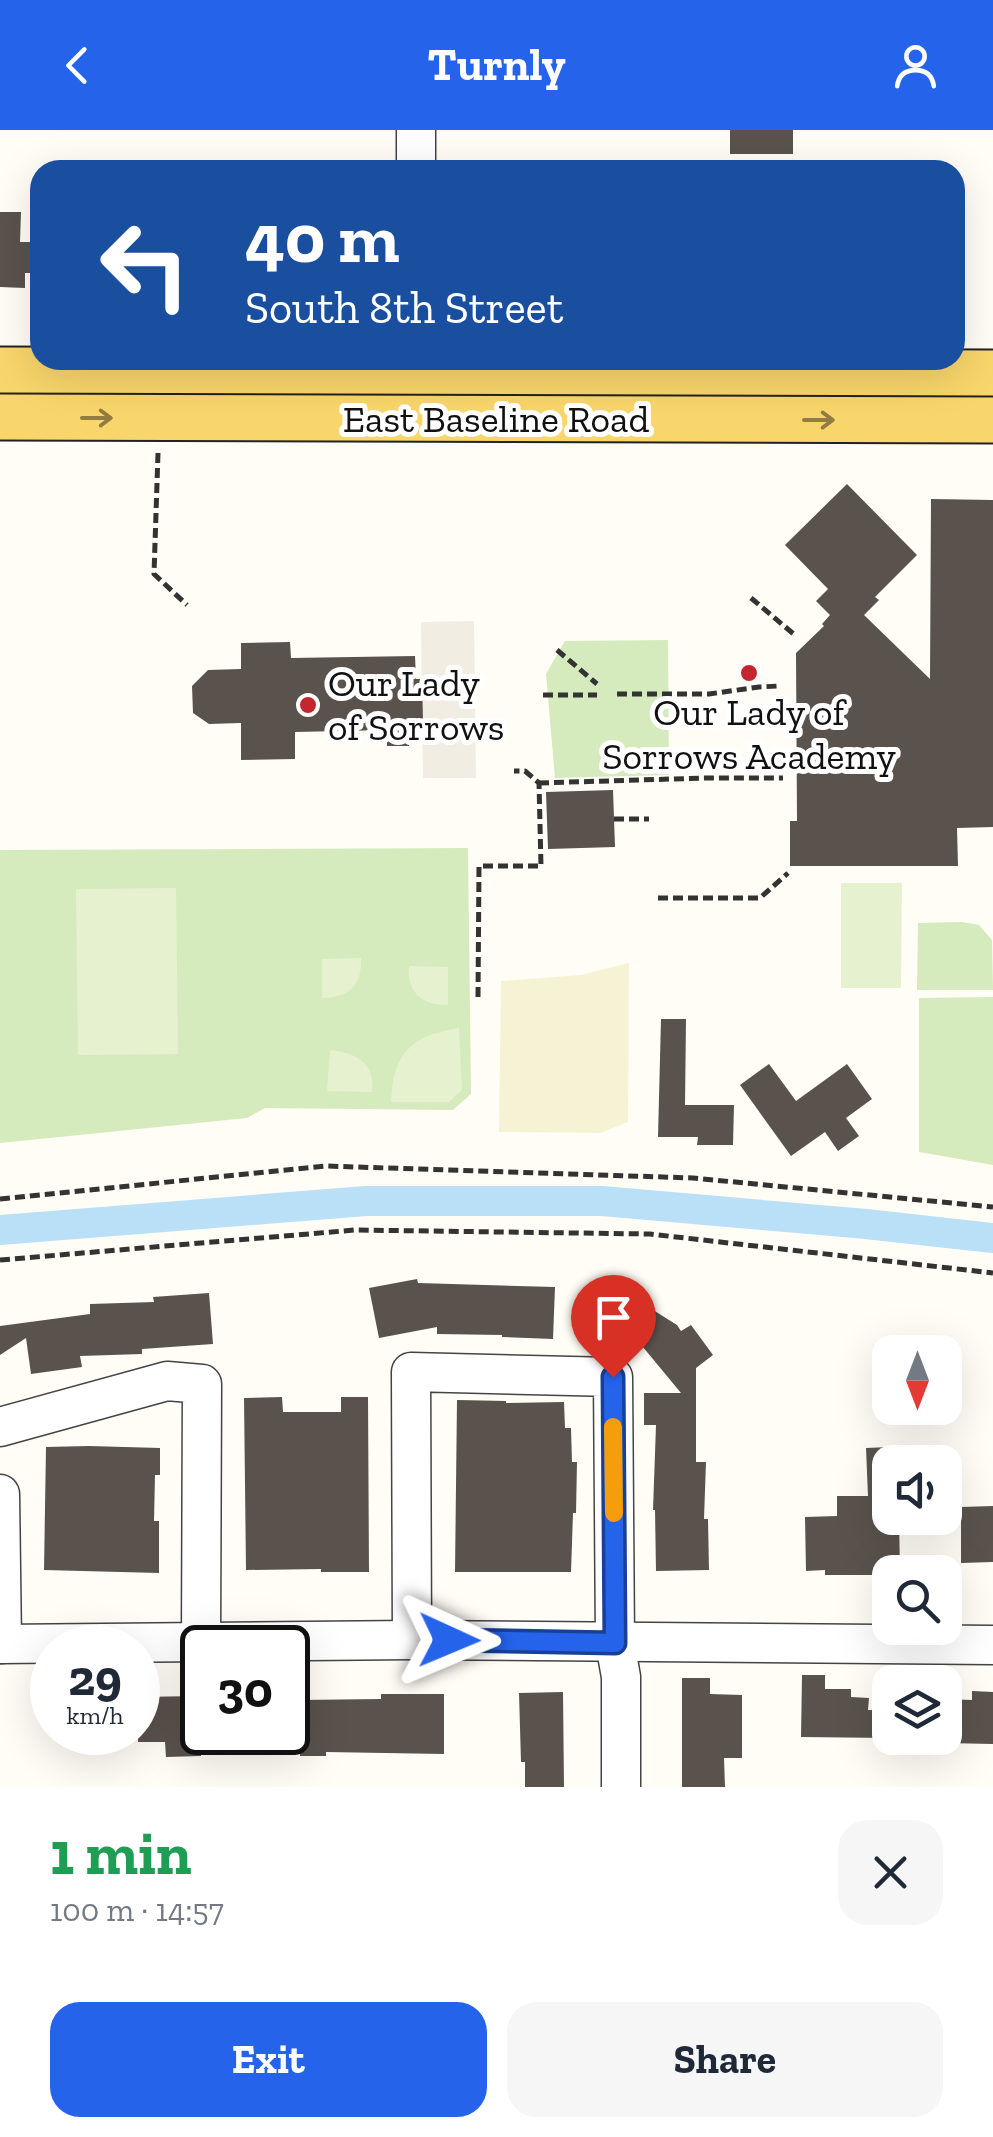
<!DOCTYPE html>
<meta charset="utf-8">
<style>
:root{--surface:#fff;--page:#f6f6f7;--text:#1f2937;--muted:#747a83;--accent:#2563eb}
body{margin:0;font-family:"Zilla Slab",serif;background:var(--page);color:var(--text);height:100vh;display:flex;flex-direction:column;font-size:38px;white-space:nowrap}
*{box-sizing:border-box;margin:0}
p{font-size:32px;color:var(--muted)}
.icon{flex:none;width:55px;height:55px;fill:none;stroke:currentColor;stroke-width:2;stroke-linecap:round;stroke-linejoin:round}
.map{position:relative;height:1657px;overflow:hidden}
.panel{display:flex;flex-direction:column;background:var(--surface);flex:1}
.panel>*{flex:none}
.banner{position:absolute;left:30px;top:30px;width:935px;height:210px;border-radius:30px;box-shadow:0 10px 40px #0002;background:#1a4fa0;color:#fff;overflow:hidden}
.needle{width:65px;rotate:180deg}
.buttons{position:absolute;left:872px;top:1205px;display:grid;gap:20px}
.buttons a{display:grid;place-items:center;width:90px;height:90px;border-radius:20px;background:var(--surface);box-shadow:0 10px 40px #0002;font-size:50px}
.speed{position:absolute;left:30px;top:1495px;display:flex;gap:20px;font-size:50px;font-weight:700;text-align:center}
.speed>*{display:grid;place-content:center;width:130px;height:130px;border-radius:50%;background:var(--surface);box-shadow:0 10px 40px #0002;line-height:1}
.speed small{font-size:25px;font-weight:400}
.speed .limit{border:5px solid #111;border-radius:15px;background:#fff;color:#111}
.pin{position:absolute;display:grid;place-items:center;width:85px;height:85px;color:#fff;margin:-102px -42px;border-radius:50% 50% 50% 0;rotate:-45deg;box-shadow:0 0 10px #0007}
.pin .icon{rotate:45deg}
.me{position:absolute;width:110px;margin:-55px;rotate:91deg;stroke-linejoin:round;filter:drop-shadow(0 0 8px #0008)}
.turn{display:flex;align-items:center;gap:35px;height:210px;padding:0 50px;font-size:45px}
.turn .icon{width:130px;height:130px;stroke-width:2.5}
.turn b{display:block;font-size:70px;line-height:85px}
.round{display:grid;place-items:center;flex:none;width:105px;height:105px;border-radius:30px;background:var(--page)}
.headline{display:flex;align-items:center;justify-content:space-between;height:170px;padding:0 50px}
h1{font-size:60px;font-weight:800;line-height:75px;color:#1e9e55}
.cta{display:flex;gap:20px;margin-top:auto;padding:20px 50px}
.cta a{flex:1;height:115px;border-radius:30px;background:var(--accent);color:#fff;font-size:40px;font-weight:800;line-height:115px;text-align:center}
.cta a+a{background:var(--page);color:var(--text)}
header{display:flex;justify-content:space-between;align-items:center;height:130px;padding:0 50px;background:var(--accent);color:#fff;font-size:45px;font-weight:800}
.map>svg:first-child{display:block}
.farmland{fill:#f6f3d4}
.green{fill:#d5ebbd}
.pitch{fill:#e6f2cf}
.plaza{fill:#f1ede2}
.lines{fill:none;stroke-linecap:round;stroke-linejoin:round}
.canal{stroke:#b9e0f7;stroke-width:30}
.building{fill:#5a524d}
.minor-casing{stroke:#444;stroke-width:41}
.major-casing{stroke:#222;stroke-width:49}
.path{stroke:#333;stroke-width:5;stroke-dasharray:10 5;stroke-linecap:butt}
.minor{stroke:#fff;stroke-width:38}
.major{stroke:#f9d66b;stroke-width:45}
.oneway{stroke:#917d42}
.route-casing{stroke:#184099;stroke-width:25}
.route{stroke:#2563eb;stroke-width:18}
.slow{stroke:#f59e0b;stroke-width:18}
.poi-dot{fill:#c4262e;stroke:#fff;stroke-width:4}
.labels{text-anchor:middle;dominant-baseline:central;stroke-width:10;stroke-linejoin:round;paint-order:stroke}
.street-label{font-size:38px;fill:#111;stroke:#fff}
.poi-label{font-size:38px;fill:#111;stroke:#fff;text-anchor:start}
</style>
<header><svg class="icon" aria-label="back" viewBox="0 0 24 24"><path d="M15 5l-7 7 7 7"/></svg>Turnly<svg class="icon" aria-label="person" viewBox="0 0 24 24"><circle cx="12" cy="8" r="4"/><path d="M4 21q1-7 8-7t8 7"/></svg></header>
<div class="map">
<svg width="993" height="1657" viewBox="0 0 993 1657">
<rect width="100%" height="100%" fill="#fffdf5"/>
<polygon class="farmland" points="629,833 628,992 600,1003 499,1002 501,851 581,845"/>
<g class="green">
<polygon points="668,510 669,645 555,648 546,544 565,511"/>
<polygon points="468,718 471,964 453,980 265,978 247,988 0,1013 0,720"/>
<polygon points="962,792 979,795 992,810 993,860 917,860 918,793"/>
<polygon points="993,867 993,1035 919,1022 919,868"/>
</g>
<g class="pitch">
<polygon points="841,753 902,753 901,858 841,858"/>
<polygon points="176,758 178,924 78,925 76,759"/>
<path d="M361 828C362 855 349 868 322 868V829Z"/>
<path d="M409 836 448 837V875C422 875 407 863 409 836Z"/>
<path d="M459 898 462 960 449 972H391C393 921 412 906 459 898Z"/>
<path d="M330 920C356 923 375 932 372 962L327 961Z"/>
</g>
<polygon class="plaza" points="474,491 476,648 423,648 421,492"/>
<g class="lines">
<polyline class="canal" points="0,1100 366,1071 602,1071 866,1094 993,1108"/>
</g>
<g class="building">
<rect x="730" y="0" width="63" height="24"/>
<polygon points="0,82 21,82 20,112 40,112 40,143 25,143 25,158 0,157"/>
<polygon points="847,354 917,425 875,467 879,470 864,485 930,549 931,369 993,370 993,697 957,698 958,736 790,736 790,691 797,691 796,523 824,496 822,494 830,485 816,471 828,459 785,415"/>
<polygon points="290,512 291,528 415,526 416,549 422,549 423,590 409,590 409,616 387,616 387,600 295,602 295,629 241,630 241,593 209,594 193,583 192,556 208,540 241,539 241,513"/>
<polygon points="613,660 615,717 548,719 546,662"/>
<polygon points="661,889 686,889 685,975 734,975 733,1015 697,1015 698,1007 658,1007"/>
<polygon points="769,934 796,971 847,934 872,969 846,988 859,1006 838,1021 825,1002 791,1026 740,955"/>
<polygon points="417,1149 418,1153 555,1157 553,1209 502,1207 502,1205 437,1204 437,1197 379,1208 369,1158"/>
<polygon points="618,1158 677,1195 681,1201 691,1195 713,1225 696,1238 696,1332 706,1332 704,1389 708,1389 709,1440 656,1441 655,1380 653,1380 656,1295 644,1295 644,1263 681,1263 633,1205 625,1219 580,1193 600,1159 612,1167"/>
<polygon points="209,1163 213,1214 142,1219 142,1224 80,1226 82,1237 31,1244 26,1208 0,1225 0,1196 90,1184 90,1174 154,1172 153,1167"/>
<polygon points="282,1267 283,1282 341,1282 341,1267 368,1267 369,1442 321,1442 321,1439 246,1440 244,1268"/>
<polygon points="457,1270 506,1271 506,1273 564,1272 565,1298 571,1298 572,1332 577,1332 576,1383 573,1383 571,1442 455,1442"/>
<polygon points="89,1316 160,1318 160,1345 155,1345 154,1391 159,1391 159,1443 44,1440 46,1317"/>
<polygon points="890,1317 890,1388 899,1388 900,1442 890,1442 890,1445 825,1445 825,1440 806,1441 805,1387 837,1386 837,1366 868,1366 866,1318"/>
<polygon points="993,1376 993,1432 961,1433 961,1377"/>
<polygon points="802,1545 825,1545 825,1559 851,1559 851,1567 869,1568 868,1580 890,1580 890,1608 801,1607"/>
<polygon points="682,1548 710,1548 710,1564 742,1565 742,1628 724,1628 725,1657 682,1657"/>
<polygon points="972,1561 993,1562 993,1614 945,1613 945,1569 972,1570"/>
<polygon points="563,1562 564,1657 525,1657 525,1632 521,1632 519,1563"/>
<polygon points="381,1564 444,1564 444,1624 326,1622 326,1626 300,1626 300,1570 381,1569"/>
<polygon points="200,1566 201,1626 166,1627 165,1612 138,1612 138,1567"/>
</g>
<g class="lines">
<defs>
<g id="minor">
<polyline points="416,40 416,0"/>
<polyline points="0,1297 167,1251 202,1254 201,1513"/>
<polyline points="0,1364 2,1514"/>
<polyline points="412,1510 411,1242 613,1247 615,1513 621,1547 621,1657"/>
<polyline points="0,1514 412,1510 993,1515"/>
</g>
<g id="major">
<polyline points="0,240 993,243"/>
<polyline points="0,287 993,290"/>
</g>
</defs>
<use href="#minor" class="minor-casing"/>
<use href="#major" class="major-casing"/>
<g class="path">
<polyline points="158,323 154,444 187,475"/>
<polyline points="751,468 796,506"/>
<polyline points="557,520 597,554"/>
<polyline points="617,564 709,564 759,557 779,556"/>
<polyline points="543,565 597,565"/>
<polyline points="539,653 706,648 783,648"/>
<polyline points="614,689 649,689"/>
<polyline points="658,768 760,768 788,743"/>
<polyline points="478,867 479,736 541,736 539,653 525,641 514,641"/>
<polyline points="0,1069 326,1036 693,1048 993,1077"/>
<polyline points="0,1130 355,1100 650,1104 993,1143"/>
</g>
<use href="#minor" class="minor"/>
<use href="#major" class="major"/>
</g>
<defs><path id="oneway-shaft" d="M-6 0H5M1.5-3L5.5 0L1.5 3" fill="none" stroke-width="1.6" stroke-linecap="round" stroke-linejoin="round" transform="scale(2.5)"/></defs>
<g class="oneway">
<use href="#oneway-shaft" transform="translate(97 288)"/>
<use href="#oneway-shaft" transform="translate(819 290)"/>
</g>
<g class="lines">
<defs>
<polyline id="route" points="449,1510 615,1513 613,1247"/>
</defs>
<use href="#route" class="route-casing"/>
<use href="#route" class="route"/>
<polyline class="slow" points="613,1297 614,1383"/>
</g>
<g class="poi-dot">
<circle cx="749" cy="543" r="10"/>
<circle cx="308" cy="575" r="10"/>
</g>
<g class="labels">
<g class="street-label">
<text x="496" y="289">East Baseline Road</text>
</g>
<g class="poi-label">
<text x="328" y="553">Our Lady<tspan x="328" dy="44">of Sorrows</tspan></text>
<text x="749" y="582" text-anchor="middle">Our Lady of<tspan x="749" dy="44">Sorrows Academy</tspan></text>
</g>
</g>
</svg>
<div class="buttons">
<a><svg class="needle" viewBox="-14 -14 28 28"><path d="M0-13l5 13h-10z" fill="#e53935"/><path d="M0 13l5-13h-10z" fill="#747a83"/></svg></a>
<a><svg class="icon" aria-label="sound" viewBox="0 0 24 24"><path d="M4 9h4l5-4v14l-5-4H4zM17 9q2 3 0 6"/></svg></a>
<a><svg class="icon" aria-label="search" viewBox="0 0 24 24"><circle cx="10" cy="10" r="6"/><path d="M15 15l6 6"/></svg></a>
<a><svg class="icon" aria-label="layers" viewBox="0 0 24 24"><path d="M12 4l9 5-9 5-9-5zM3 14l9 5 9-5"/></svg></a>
</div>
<div class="speed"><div>29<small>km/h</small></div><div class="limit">30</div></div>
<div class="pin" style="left:613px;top:1247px;background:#d93025"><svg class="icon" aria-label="arrive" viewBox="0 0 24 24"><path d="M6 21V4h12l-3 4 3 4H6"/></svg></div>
<svg class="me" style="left:449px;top:1510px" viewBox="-20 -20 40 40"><path d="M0-17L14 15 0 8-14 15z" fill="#2563eb" stroke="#fff" stroke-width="4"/></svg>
<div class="banner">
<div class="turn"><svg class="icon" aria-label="left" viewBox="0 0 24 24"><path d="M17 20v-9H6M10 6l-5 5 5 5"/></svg><div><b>40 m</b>South 8th Street</div></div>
</div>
</div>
<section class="panel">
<div class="headline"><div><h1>1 min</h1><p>100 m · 14:57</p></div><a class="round"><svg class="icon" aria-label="close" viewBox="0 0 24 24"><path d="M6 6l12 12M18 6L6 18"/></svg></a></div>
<div class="cta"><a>Exit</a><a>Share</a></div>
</section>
